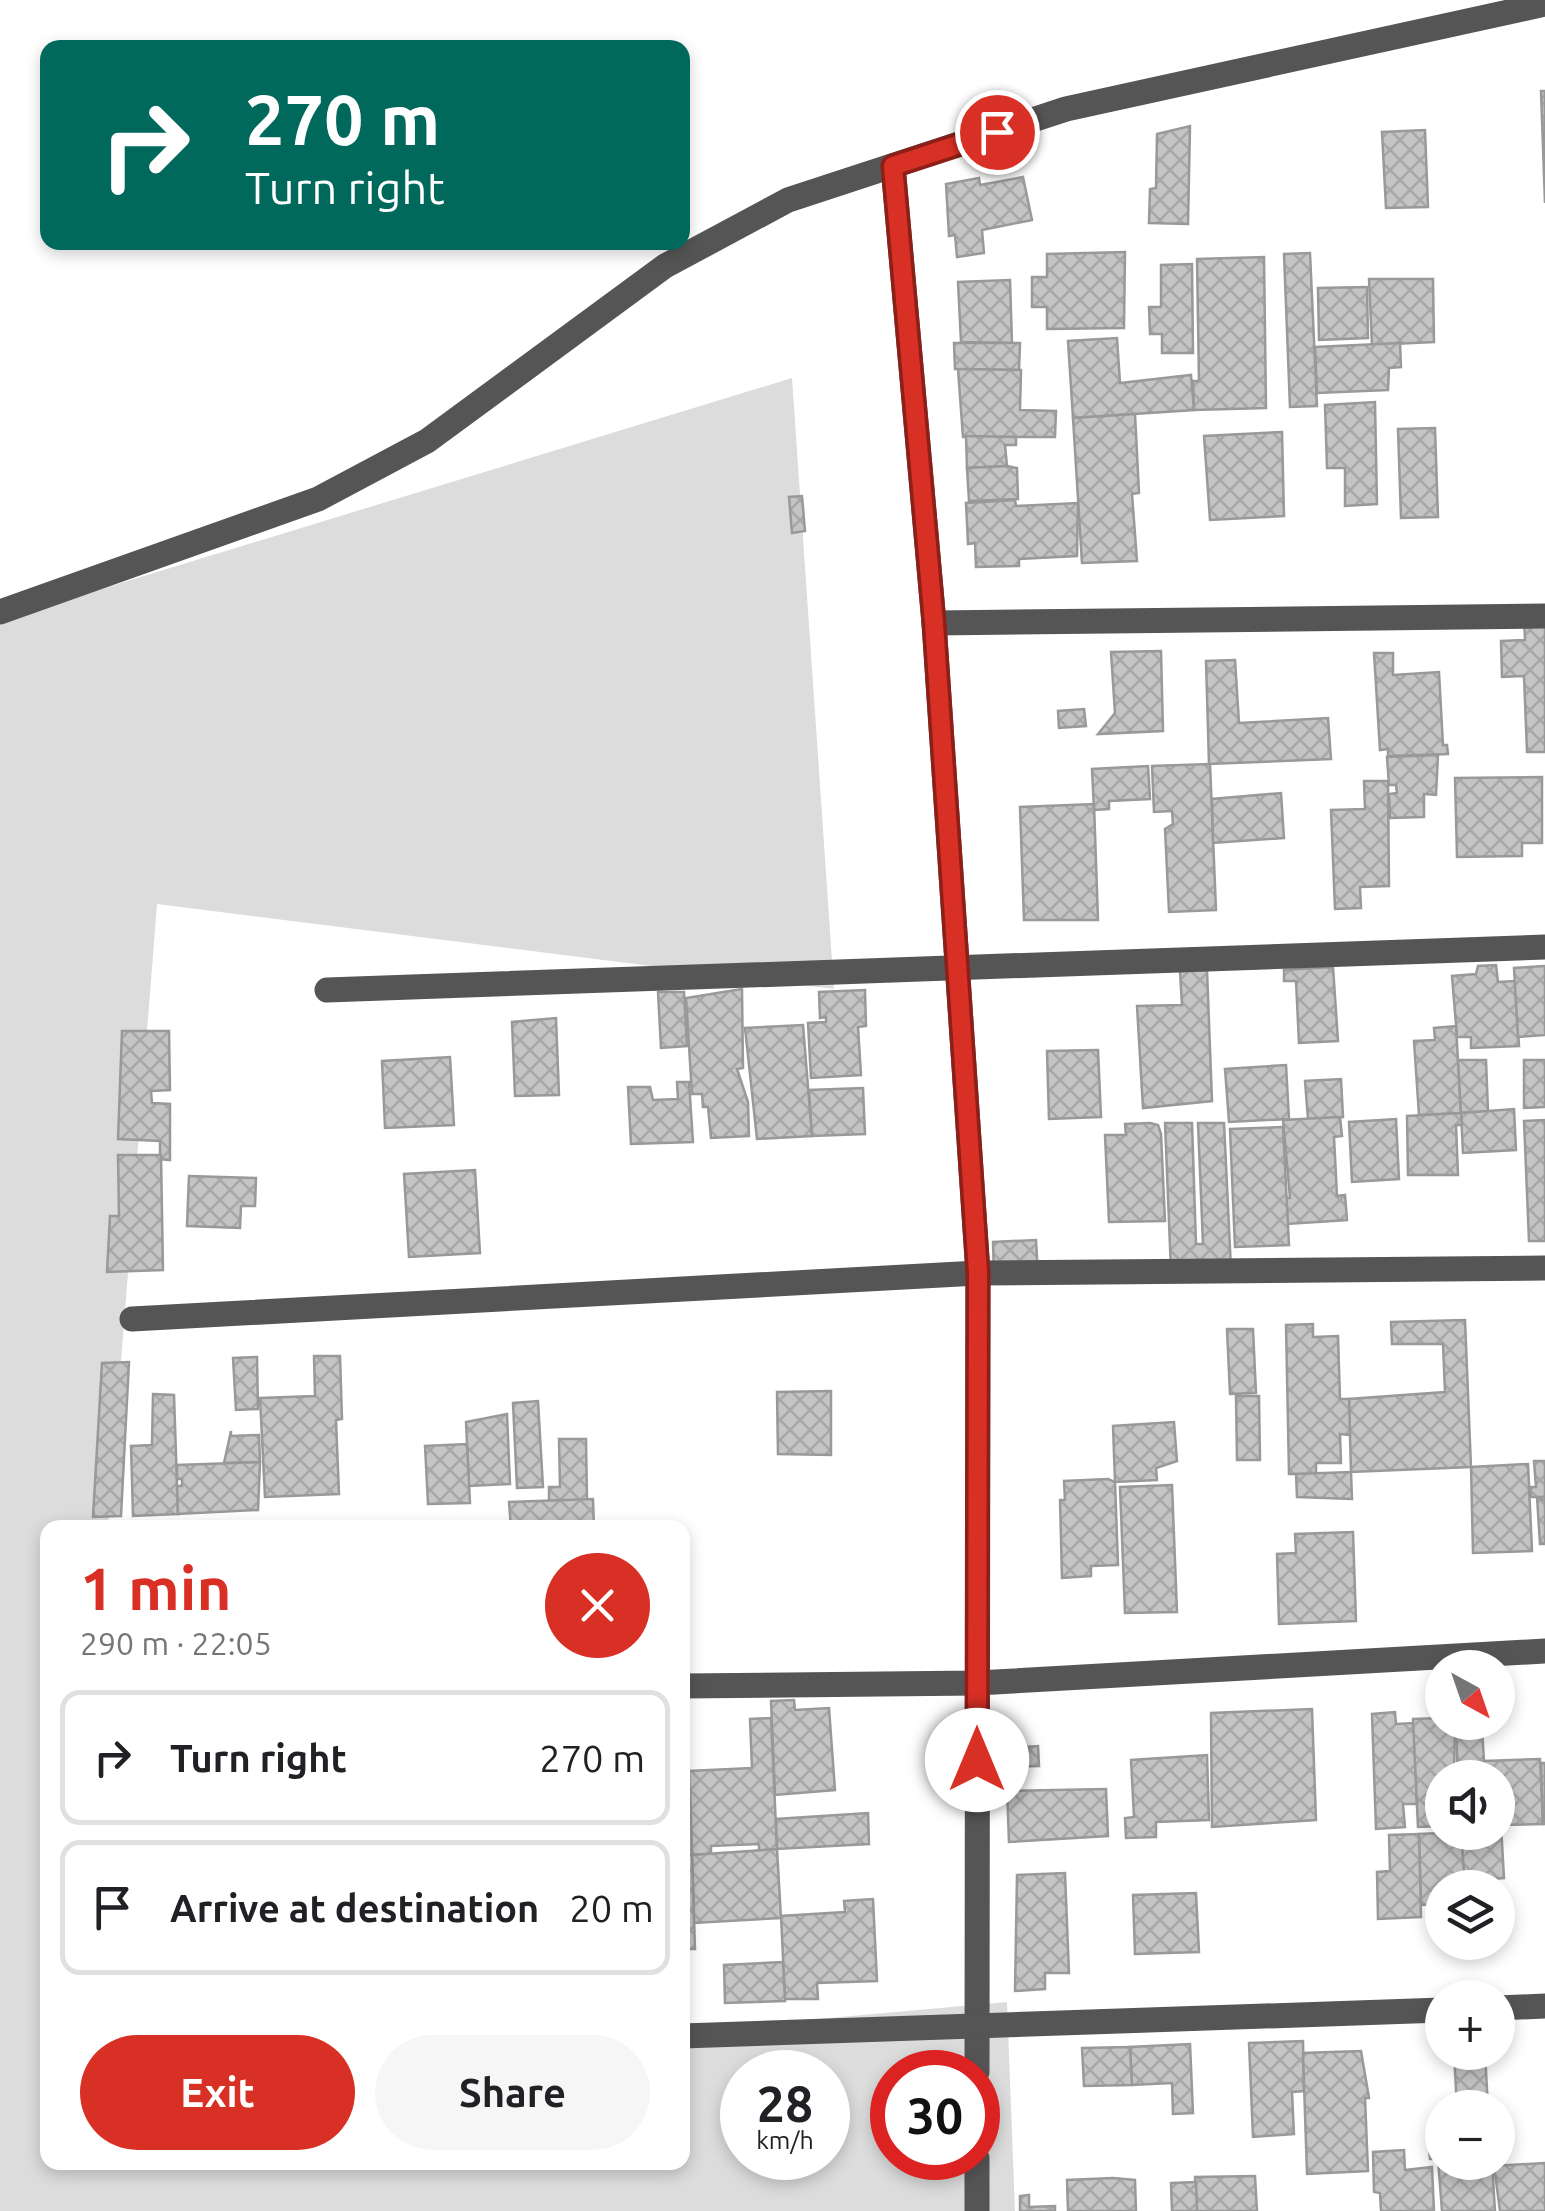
<!DOCTYPE html>
<meta charset="utf-8">
<style>
:root{--surface:#fff;--page:#f6f6f6;--text:#202124;--muted:#757577;--line:#e0e0e0;--accent:#d93025}
body{margin:0;font-family:Ubuntu,sans-serif;background:var(--page);color:var(--text);height:100vh;display:flex;flex-direction:column;font-size:38px;white-space:nowrap}
*{box-sizing:border-box;margin:0}
p{font-size:32px;color:var(--muted)}
.icon{flex:none;width:55px;height:55px;fill:none;stroke:currentColor;stroke-width:2;stroke-linecap:round;stroke-linejoin:round}
.map{position:relative;flex:1;overflow:hidden}
.details{position:absolute;left:40px;top:1520px;width:650px;height:650px;display:flex;flex-direction:column;background:var(--surface);border-radius:20px;box-shadow:0 5px 15px #0003}
.details>*{flex:none}
.hud{position:absolute;left:40px;top:40px;width:650px;height:210px;border-radius:20px;box-shadow:0 5px 15px #0003;background:#00695c;color:#fff;overflow:hidden}
.needle{width:65px;rotate:140deg}
.fabs{position:absolute;left:1425px;top:1650px;display:grid;gap:20px}
.fabs a{display:grid;place-items:center;width:90px;height:90px;border-radius:50%;background:var(--surface);box-shadow:0 5px 15px #0003;font-size:50px}
.speed{position:absolute;left:720px;top:2050px;display:flex;gap:20px;font-size:50px;font-weight:700;text-align:center}
.speed>*{display:grid;place-content:center;width:130px;height:130px;border-radius:50%;background:var(--surface);box-shadow:0 5px 15px #0003;line-height:1}
.speed small{font-size:25px;font-weight:400}
.speed .limit{border:15px solid #d22;background:#fff;color:#111}
.pin{position:absolute;display:grid;place-items:center;width:85px;height:85px;color:#fff;margin:-42px;border:5px solid #fff;border-radius:50%;box-shadow:0 2px 10px #0007}
.me{position:absolute;width:110px;margin:-55px;rotate:0deg;stroke-linejoin:round;filter:drop-shadow(0 0 8px #0008)}
.turn{display:flex;align-items:center;gap:35px;height:210px;padding:0 40px;font-size:45px}
.turn .icon{width:130px;height:130px;stroke-width:2.5}
.turn b{display:block;font-size:70px;line-height:85px}
.round{display:grid;place-items:center;flex:none;width:105px;height:105px;border-radius:52px;background:var(--page)}
.head{display:flex;align-items:center;justify-content:space-between;height:170px;padding:0 40px}
h1{font-size:60px;font-weight:700;line-height:75px;color:var(--accent)}
.action{display:flex;gap:20px;margin-top:auto;padding:20px 40px}
.action a{flex:1;height:115px;border-radius:60px;background:var(--accent);color:#fff;font-size:40px;font-weight:700;line-height:115px;text-align:center}
.action a+a{background:var(--page);color:var(--text)}
ul{padding:0;list-style:none}
li{display:flex;align-items:center;gap:30px;height:135px;margin:0 20px 15px;padding:0 20px;border:5px solid var(--line);border-radius:20px}
li div{flex:1}
li b{display:block;font-size:38px}
li em{font-style:normal}
.map>svg:first-child{display:block}
.grass{fill:#dcdcdc;fill-rule:evenodd}
.building{fill:url(#building-cross-hatch);stroke:#999;stroke-width:2.5}
.lines{fill:none;stroke-linecap:round;stroke-linejoin:round}
.minor{stroke:#555;stroke-width:25}
.route-casing{stroke:#8d1f18;stroke-width:25}
.route{stroke:#d93025;stroke-width:18}
</style>
<div class="map">
<svg width="1545" height="2211" viewBox="0 0 1545 2211">
<defs>
<pattern id="building-cross-hatch" width="8" height="8" patternUnits="userSpaceOnUse" patternTransform="scale(2.5)"><rect width="8" height="8" fill="#c4c4c4"/><path d="M0 0l8 8M0 8l8-8" fill="none" stroke="#a7a7a7"/></pattern>
</defs>
<rect width="100%" height="100%" fill="#fff"/>
<path class="grass" d="M792 378 834 989 157 904 108 1527 48 1528V2162H682L683 2031 1007 2002 1015 2211H0V620ZM742 2072H828V2158H742ZM892 2072H978V2158H892Z"/>
<g class="building">
<polygon points="1541,91 1545,91 1545,203"/>
<polygon points="1190,126 1188,224 1149,223 1150,189 1156,188 1157,134"/>
<polygon points="1425,130 1428,207 1386,208 1382,132"/>
<polygon points="1023,177 1032,220 982,230 984,253 957,257 955,235 949,236 946,184 979,178 980,185"/>
<polygon points="1125,252 1124,328 1047,329 1047,307 1032,307 1032,277 1047,277 1047,254"/>
<polygon points="1310,253 1317,406 1290,407 1284,254"/>
<polygon points="1264,257 1266,408 1194,410 1193,381 1199,381 1197,259"/>
<polygon points="1192,264 1193,353 1162,353 1162,334 1150,334 1149,307 1161,307 1161,265"/>
<polygon points="1369,279 1433,279 1434,342 1372,345"/>
<polygon points="1010,280 1012,343 961,342 958,282"/>
<polygon points="1367,287 1368,338 1319,340 1318,288"/>
<polygon points="1117,338 1120,383 1191,375 1194,410 1073,418 1068,341"/>
<polygon points="954,343 1020,343 1019,370 955,369"/>
<polygon points="1400,343 1401,367 1389,368 1388,390 1317,393 1315,347"/>
<polygon points="958,369 1021,370 1020,410 1056,411 1055,437 963,437"/>
<polygon points="1375,402 1377,504 1345,506 1345,468 1327,468 1325,405"/>
<polygon points="1135,414 1139,493 1132,494 1137,561 1082,563 1073,418"/>
<polygon points="1435,428 1438,517 1401,518 1398,429"/>
<polygon points="1282,432 1284,516 1210,520 1204,436"/>
<polygon points="966,436 1016,437 1016,445 1005,445 1007,466 967,468"/>
<polygon points="1007,466 1017,468 1018,499 969,501 967,468"/>
<polygon points="802,496 805,531 792,533 789,497"/>
<polygon points="1015,500 1016,506 1078,503 1077,556 1019,559 1019,566 976,567 975,543 968,544 966,503"/>
<polygon points="1524,619 1545,619 1545,752 1527,752 1524,676 1502,677 1501,641 1525,640"/>
<polygon points="1161,651 1163,731 1098,734 1115,713 1111,652"/>
<polygon points="1374,653 1393,653 1393,675 1439,672 1443,745 1447,745 1448,754 1388,756 1388,749 1380,750"/>
<polygon points="1235,660 1239,723 1328,718 1331,759 1209,764 1206,661"/>
<polygon points="1084,709 1086,726 1059,728 1058,711"/>
<polygon points="1438,755 1436,795 1424,794 1424,817 1390,818 1389,794 1397,793 1396,785 1389,785 1387,757"/>
<polygon points="1210,764 1216,910 1169,912 1165,829 1173,824 1172,811 1154,812 1152,766"/>
<polygon points="1148,766 1150,799 1109,801 1109,809 1094,810 1092,769"/>
<polygon points="1542,777 1542,843 1522,843 1522,856 1457,857 1455,778"/>
<polygon points="1364,781 1388,781 1389,886 1360,887 1361,908 1335,909 1331,810 1365,809"/>
<polygon points="1281,793 1284,838 1213,843 1212,799"/>
<polygon points="1094,804 1098,920 1024,920 1020,807"/>
<polygon points="1496,965 1498,982 1515,981 1519,1046 1471,1048 1471,1037 1457,1037 1452,976 1476,974 1478,966"/>
<polygon points="1545,966 1545,1035 1518,1037 1514,968"/>
<polygon points="1333,967 1338,1041 1299,1043 1296,981 1284,981 1284,970"/>
<polygon points="1207,970 1212,1101 1143,1108 1137,1006 1182,1005 1180,971"/>
<polygon points="742,989 743,1068 737,1069 748,1102 749,1136 711,1138 708,1107 703,1107 702,1094 692,1094 686,998"/>
<polygon points="865,990 866,1026 858,1027 861,1075 811,1078 808,1023 826,1022 826,1017 820,1018 819,992"/>
<polygon points="658,992 684,992 687,1046 661,1048"/>
<polygon points="556,1018 559,1095 515,1096 512,1022"/>
<polygon points="803,1025 812,1136 757,1139 745,1028"/>
<polygon points="1456,1026 1461,1113 1419,1115 1414,1041 1435,1040 1434,1028"/>
<polygon points="122,1031 169,1031 170,1090 151,1091 152,1103 170,1104 170,1160 160,1159 160,1141 118,1139"/>
<polygon points="1098,1050 1101,1117 1049,1119 1047,1051"/>
<polygon points="450,1057 454,1125 385,1128 382,1061"/>
<polygon points="1458,1060 1486,1060 1488,1111 1461,1113"/>
<polygon points="1524,1060 1545,1060 1545,1107 1524,1108"/>
<polygon points="1286,1065 1289,1119 1229,1122 1225,1069"/>
<polygon points="1341,1079 1343,1117 1308,1119 1305,1081"/>
<polygon points="677,1082 689,1082 693,1142 631,1144 628,1087 650,1087 653,1100 678,1099"/>
<polygon points="863,1088 865,1134 812,1136 809,1090"/>
<polygon points="1514,1109 1516,1150 1463,1153 1461,1113"/>
<polygon points="1461,1113 1462,1125 1456,1125 1458,1175 1408,1175 1407,1116"/>
<polygon points="1340,1117 1342,1136 1334,1137 1337,1196 1345,1195 1347,1220 1287,1224 1286,1198 1290,1198 1283,1120"/>
<polygon points="1396,1119 1399,1179 1352,1182 1349,1122"/>
<polygon points="1545,1120 1545,1241 1529,1241 1524,1121"/>
<polygon points="1150,1123 1158,1125 1161,1134 1165,1221 1109,1222 1105,1135 1126,1135 1125,1124"/>
<polygon points="1165,1123 1192,1123 1196,1244 1203,1244 1198,1123 1224,1123 1231,1269 1171,1271"/>
<polygon points="1283,1127 1289,1245 1235,1247 1230,1129"/>
<polygon points="118,1155 161,1155 163,1270 107,1272 110,1216 119,1216"/>
<polygon points="475,1170 480,1253 409,1257 404,1174"/>
<polygon points="189,1176 256,1178 255,1206 241,1206 240,1228 187,1226"/>
<polygon points="1036,1240 1038,1275 994,1276 993,1242"/>
<polygon points="1465,1320 1471,1467 1351,1472 1349,1399 1445,1392 1443,1344 1392,1344 1391,1322"/>
<polygon points="1313,1324 1313,1337 1338,1336 1340,1399 1349,1399 1350,1435 1340,1434 1341,1463 1316,1463 1316,1474 1289,1474 1286,1325"/>
<polygon points="1227,1329 1253,1329 1256,1393 1230,1394"/>
<polygon points="314,1356 340,1356 342,1419 336,1420 339,1494 265,1497 260,1398 315,1396"/>
<polygon points="257,1357 258,1409 236,1410 233,1358"/>
<polygon points="129,1362 121,1516 93,1517 102,1363"/>
<polygon points="831,1391 831,1455 778,1454 777,1392"/>
<polygon points="153,1394 174,1395 178,1514 133,1516 131,1446 152,1445"/>
<polygon points="1236,1396 1259,1396 1260,1460 1237,1460"/>
<polygon points="538,1401 543,1487 517,1488 513,1403"/>
<polygon points="507,1414 510,1484 469,1486 466,1422"/>
<polygon points="1174,1422 1177,1461 1156,1468 1157,1480 1115,1482 1113,1426"/>
<polygon points="231,1431 231,1436 259,1435 260,1462 224,1463"/>
<polygon points="559,1439 586,1439 587,1500 549,1501 549,1487 560,1487"/>
<polygon points="467,1444 470,1503 428,1504 425,1446"/>
<polygon points="1534,1461 1545,1461 1545,1501 1544,1497 1531,1497 1530,1487 1536,1487"/>
<polygon points="260,1462 258,1510 178,1514 177,1486 182,1486 182,1479 177,1479 177,1465"/>
<polygon points="1528,1464 1532,1551 1473,1553 1471,1467"/>
<polygon points="1351,1472 1352,1499 1297,1497 1296,1474"/>
<polygon points="1108,1479 1115,1482 1118,1565 1091,1566 1091,1576 1062,1578 1060,1500 1065,1500 1064,1481"/>
<polygon points="1172,1485 1177,1612 1125,1613 1120,1487"/>
<polygon points="1537,1497 1545,1501 1545,1544 1540,1544"/>
<polygon points="593,1499 594,1528 511,1528 509,1502"/>
<polygon points="1353,1532 1356,1621 1279,1624 1277,1554 1296,1553 1295,1534"/>
<polygon points="794,1700 795,1710 829,1708 835,1790 775,1795 771,1701"/>
<polygon points="1312,1709 1316,1820 1212,1827 1211,1713"/>
<polygon points="1395,1712 1396,1724 1414,1723 1417,1804 1403,1804 1405,1827 1376,1829 1372,1714"/>
<polygon points="771,1718 777,1849 759,1851 759,1844 711,1846 711,1854 692,1855 689,1771 752,1768 750,1719"/>
<polygon points="1442,1718 1442,1722 1455,1722 1454,1778 1442,1778 1442,1826 1418,1827 1413,1719"/>
<polygon points="1482,1728 1484,1761 1540,1759 1543,1824 1498,1825 1498,1778 1458,1778 1456,1733"/>
<polygon points="1038,1746 1039,1766 1008,1767 1008,1748"/>
<polygon points="1207,1755 1209,1820 1156,1822 1156,1837 1126,1838 1125,1818 1134,1817 1131,1760"/>
<polygon points="1541,1763 1545,1763 1545,1824 1543,1824"/>
<polygon points="690,1789 692,1855 682,1855 682,1790"/>
<polygon points="1106,1789 1108,1836 1009,1842 1007,1791"/>
<polygon points="868,1813 869,1844 777,1849 776,1819"/>
<polygon points="1498,1825 1501,1825 1504,1878 1464,1881 1461,1832 1498,1832"/>
<polygon points="1461,1832 1465,1888 1442,1888 1442,1904 1421,1905 1419,1834"/>
<polygon points="1419,1834 1421,1917 1378,1919 1377,1872 1390,1871 1389,1835"/>
<polygon points="777,1849 781,1918 694,1923 692,1855"/>
<polygon points="682,1855 692,1855 695,1949 682,1949"/>
<polygon points="1065,1873 1069,1973 1045,1973 1045,1989 1015,1991 1017,1875"/>
<polygon points="1196,1893 1199,1952 1135,1954 1133,1895"/>
<polygon points="873,1899 877,1981 817,1983 818,1999 785,1999 781,1916 845,1912 844,1901"/>
<polygon points="783,1962 785,2001 725,2003 724,1965"/>
<polygon points="1303,2041 1304,2091 1292,2092 1294,2134 1253,2137 1249,2043"/>
<polygon points="1190,2044 1193,2113 1173,2114 1172,2083 1132,2085 1130,2047"/>
<polygon points="1130,2047 1132,2085 1084,2086 1082,2048"/>
<polygon points="1361,2051 1369,2098 1365,2098 1368,2171 1307,2174 1303,2053"/>
<polygon points="1454,2052 1485,2052 1488,2108 1457,2108"/>
<polygon points="1442,2134 1442,2162 1492,2162 1495,2211 1442,2211 1438,2159 1430,2159 1428,2135"/>
<polygon points="1404,2150 1405,2170 1432,2167 1434,2211 1381,2211 1380,2193 1374,2192 1373,2152"/>
<polygon points="1545,2163 1545,2211 1500,2211 1494,2166"/>
<polygon points="1255,2176 1257,2211 1197,2211 1195,2177"/>
<polygon points="1113,2178 1135,2180 1136,2211 1068,2211 1067,2180"/>
<polygon points="1196,2182 1197,2211 1172,2211 1171,2183"/>
<polygon points="1029,2195 1029,2207 1055,2206 1055,2211 1020,2211 1020,2196"/>
</g>
<g class="lines">
<g class="minor">
<polyline points="893,166 934,623 978,1273 977,2072"/>
<polyline points="0,612 318,499 427,441 665,266 788,200 1066,109 1545,4"/>
<polyline points="934,623 1545,616"/>
<polyline points="327,990 1545,947"/>
<polyline points="132,1319 978,1273 1545,1268"/>
<polyline points="682,1686 977,1683 1545,1651"/>
<polyline points="1498,2008 1545,2006"/>
<polyline points="682,2036 1442,2010"/>
<polyline points="977,2211 977,2158"/>
</g>
</g>
<g class="lines">
<defs>
<polyline id="route" points="977,1760 978,1273 934,623 893,166 997,132"/>
</defs>
<use href="#route" class="route-casing"/>
<use href="#route" class="route"/>
</g>
</svg>
<div class="fabs">
<a><svg class="needle" viewBox="-14 -14 28 28"><path d="M0-13l5 13h-10z" fill="#e53935"/><path d="M0 13l5-13h-10z" fill="#757577"/></svg></a>
<a><svg class="icon" aria-label="sound" viewBox="0 0 24 24"><path d="M4 9h4l5-4v14l-5-4H4zM17 9q2 3 0 6"/></svg></a>
<a><svg class="icon" aria-label="layers" viewBox="0 0 24 24"><path d="M12 4l9 5-9 5-9-5zM3 14l9 5 9-5"/></svg></a>
<a>+</a>
<a>−</a>
</div>
<div class="speed"><div>28<small>km/h</small></div><div class="limit">30</div></div>
<div class="pin" style="left:997px;top:132px;background:#d93025"><svg class="icon" aria-label="arrive" viewBox="0 0 24 24"><path d="M6 21V4h12l-3 4 3 4H6"/></svg></div>
<svg class="me" style="left:977px;top:1760px" viewBox="-20 -20 40 40"><circle r="19" fill="#fff"/><path d="M0-13L10 11 0 6-10 11z" fill="#d93025"/></svg>
<div class="hud">
<div class="turn"><svg class="icon" aria-label="right" viewBox="0 0 24 24"><path d="M7 20v-9h11M14 6l5 5-5 5"/></svg><div><b>270 m</b>Turn right</div></div>
</div>
<section class="details">
<div class="head"><div><h1>1 min</h1><p>290 m · 22:05</p></div><a class="round" style="background:#d93025;color:#fff"><svg class="icon" aria-label="close" viewBox="0 0 24 24"><path d="M6 6l12 12M18 6L6 18"/></svg></a></div>
<ul>
<li><svg class="icon" aria-label="right" viewBox="0 0 24 24"><path d="M7 20v-9h11M14 6l5 5-5 5"/></svg><div><b>Turn right</b></div><em>270 m</em></li>
<li><svg class="icon" aria-label="arrive" viewBox="0 0 24 24"><path d="M6 21V4h12l-3 4 3 4H6"/></svg><div><b>Arrive at destination</b></div><em>20 m</em></li>
</ul>
<div class="action"><a>Exit</a><a>Share</a></div>
</section>
</div>
